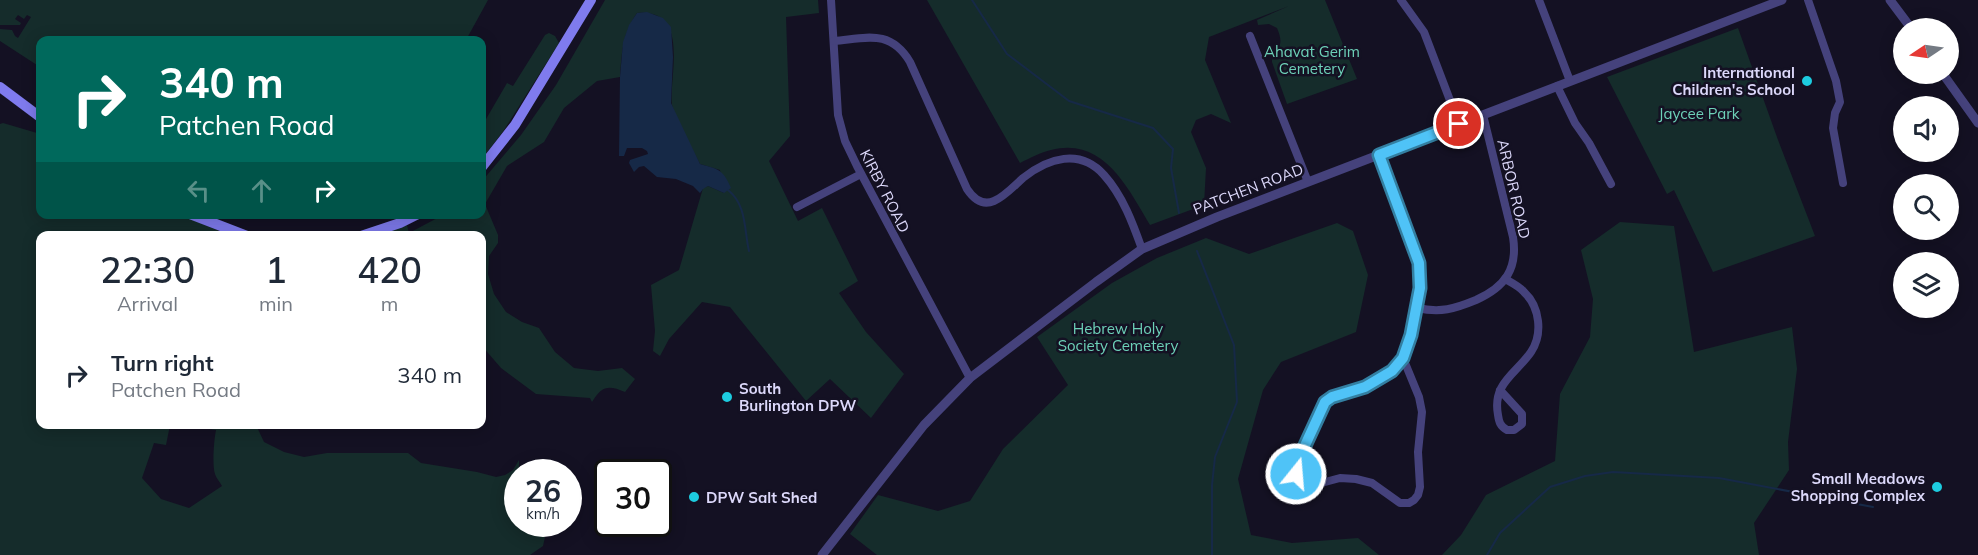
<!DOCTYPE html>
<style>
:root{--surface:#fff;--page:#f2f2f3;--text:#1f2937;--muted:#747a83}
body{margin:0;font-family:Mulish,sans-serif;background:var(--page);color:var(--text);height:100vh;display:flex;flex-direction:column;font-size:22px;white-space:nowrap}
*{box-sizing:border-box;margin:0}
p{font-size:20px;color:var(--muted)}
.icon{flex:none;width:33px;height:33px;fill:none;stroke:currentColor;stroke-width:2;stroke-linecap:round;stroke-linejoin:round}
.map{position:relative;flex:1;overflow:hidden}
.sheet{position:absolute;left:36px;top:231px;width:450px;height:198px;display:flex;flex-direction:column;background:var(--surface);border-radius:12px;box-shadow:0 3px 15px #0003}
.sheet>*{flex:none}
.top-card{position:absolute;left:36px;top:36px;width:450px;height:183px;border-radius:12px;box-shadow:0 3px 15px #0003;background:#00695c;color:#fff;overflow:hidden}
.needle{width:39px;rotate:257deg}
.fabs{position:absolute;left:1893px;top:18px;display:grid;gap:12px}
.fabs a{display:grid;place-items:center;width:66px;height:66px;border-radius:50%;background:var(--surface);box-shadow:0 3px 15px #0003;font-size:30px}
.speed{position:absolute;left:504px;top:459px;display:flex;gap:12px;font-size:30px;font-weight:700;text-align:center}
.speed>*{display:grid;place-content:center;width:78px;height:78px;border-radius:50%;background:var(--surface);box-shadow:0 3px 15px #0003;line-height:1}
.speed small{font-size:15px;font-weight:400}
.speed .limit{border:3px solid #111;border-radius:9px;background:#fff;color:#111}
.pin{position:absolute;display:grid;place-items:center;width:51px;height:51px;color:#fff;margin:-26px;border:3px solid #fff;border-radius:50%;box-shadow:0 2px 6px #0007}
.me{position:absolute;width:66px;margin:-33px;rotate:17deg;stroke-linejoin:round;filter:drop-shadow(0 0 4px #0008)}
.turn{display:flex;align-items:center;gap:21px;height:126px;padding:0 24px;font-size:27px}
.turn .icon{width:78px;height:78px;stroke-width:2.5}
.turn b{display:block;font-size:42px;line-height:51px}
.lanes{display:flex;align-items:center;height:57px;padding:0 24px;background:#0003;justify-content:center;gap:30px;direction:ltr}
.lanes .off{opacity:.35}
.eta{display:flex;justify-content:space-evenly;align-items:center;height:102px;text-align:center}
.eta b{font-size:36px;font-weight:600;line-height:42px}
ul{padding:0;list-style:none}
li{display:flex;align-items:center;gap:18px;height:84px;padding:0 24px}
li div{flex:1}
li b{display:block;font-size:22px}
li em{font-style:normal}
.map>svg:first-child{display:block}
.green{fill:#152c2b}
.water{fill:#162947}
.lines{fill:none;stroke-linecap:round;stroke-linejoin:round}
.stream{stroke:#162947;stroke-width:2}
.minor{stroke:#45427c;stroke-width:8}
.tertiary{stroke:#45427c;stroke-width:9}
.secondary{stroke:#7f7bee;stroke-width:10}
.route-casing{stroke:#337fa1;stroke-width:15}
.route{stroke:#4fc3f7;stroke-width:10}
.poi-dot{fill:#1dcce0;stroke:#141123;stroke-width:2}
.labels{text-anchor:middle;dominant-baseline:central;stroke-width:5;stroke-linejoin:round;paint-order:stroke}
.park-label{font-size:15px;fill:#6dd1b8;stroke:#141123}
.poi-label{font-size:15px;font-weight:bold;fill:#dcd8fa;stroke:#141123;text-anchor:end}
.street-label{font-size:15px;fill:#dcd8fa;stroke:#141123}
</style>
<div class="map">
<svg width="1978" height="555" viewBox="0 0 1978 555">
<rect width="100%" height="100%" fill="#141123"/>
<g class="green">
<polygon points="0,0 488,0 466,40 40,40 40,67 0,41 0,29 12,30 15,36 18,38 31,17 27,15 24,19 18,15 15,19 21,23 20,25 0,25"/>
<path d="M605 0H818L819 13 786 17 790 136 769 161 798 221 822 208 858 281 839 293 866 332 904 374 871 418 830 379 806 401 730 307 702 302 669 339 660 356 653 351 655 331 651 285 679 270 703 188 708 186 724 193 720 170 700 164C690 145 678 126 672 105 671 100 672 93 672 87 674 56 682 9 637 13 622 35 622 52 620 77L597 81 564 108 544 142 507 166 485 204 498 235V243L489 256 488 274 494 294 506 312 522 322 539 328 555 352 574 368 598 371 622 368 635 379 625 392C608 385 602 386 592 402L590 398 536 394 501 368 482 346V236H374L407 225 409 233 443 215 482 214V181L521 135 556 85Z"/>
<path d="M927 0H1325L1357 79 1287 104 1272 62C1272 47 1287 51 1277 28L1269 24 1258 25 1257 20 1289 6 1209 37 1205 60 1231 123 1211 114 1196 120 1191 132 1206 168 1204 205 1150 225C1128 188 1103 136 1051 150 1041 152 1030 158 1020 163Z"/>
<polygon points="1738,28 1778,140 1815,236 1713,272 1674,190 1667,194 1607,77"/>
<polygon points="549,33 555,36 559,43 504,130 482,159 482,126 507,83 513,86 545,35"/>
<path d="M3 123 37 133 40 137V214L181 215 229 235 40 236V424L170 425 166 445 154 443 142 478 161 499 189 508 222 486C220 482 216 478 215 474 212 465 214 440 216 430L209 429 205 425H256L264 442 284 452 304 457 327 453H408L421 463 477 472 496 477 505 475 513 470 519 460V472H518V524H539L545 537 543 546 530 555H0V124Z"/>
<polygon points="1620,222 1674,226 1694,352 1792,327 1797,369 1788,442 1789,470 1754,523 1759,555 1442,555 1461,535 1486,495 1555,461 1560,394 1590,337 1593,299 1581,250"/>
<polygon points="1337,223 1353,231 1368,275 1356,332 1281,362 1263,390 1238,479 1251,535 1292,543 1358,538 1379,555 877,555 850,534 878,495 938,511 970,501 1003,449 1068,385 1037,337 1112,283 1157,258 1206,238 1249,254"/>
</g>
<path class="water" d="M647 12 663 18 671 27 673 57 671 103 700 164C718 169 723 169 731 188L724 193 708 186 703 189 700 193 693 186 676 179 657 177 644 166 639 167 634 172 629 163 630 160 648 154 647 151 642 148H627L624 156H619L620 77 623 42 629 25 637 13Z"/>
<g class="lines">
<g class="stream">
<polyline points="972,0 1007,54 1069,101 1153,128 1173,149 1171,168 1179,213"/>
<path d="M728 190C747 205 744 230 749 251"/>
<polyline points="1197,251 1234,345 1237,402 1215,457 1212,485 1212,555"/>
<polyline points="1487,555 1500,533 1550,487 1585,476 1613,472 1719,478 1873,507"/>
</g>
<g class="minor">
<polyline points="831,0 838,115 845,141 857,166 970,378"/>
<polyline points="1401,0 1424,32 1459,124"/>
<polyline points="1539,0 1570,81"/>
<polyline points="1808,0 1836,81 1840,102 1835,113 1833,128 1843,183"/>
<polyline points="1250,36 1308,182"/>
<path d="M834 41C867 38 890 29 910 62L967 189C973 198 982 206 994 201 1004 197 1014 186 1023 178 1048 158 1080 148 1104 175 1123 196 1133 224 1142 249"/>
<polyline points="1557,86 1575,123 1589,143 1611,184"/>
<polyline points="1379,155 1419,263 1420,288 1411,335 1403,358 1392,371 1365,387 1332,397 1325,402 1296,465 1297,477 1306,484 1314,485 1340,478 1356,479 1372,483 1400,503 1409,503 1414,500 1418,495 1420,487 1418,452 1422,412 1419,397 1403,358"/>
<polyline points="797,207 861,174"/>
<path d="M1417 308C1441 313 1454 309 1476 300 1505 287 1518 269 1513 237L1483 115"/>
<path d="M1500 390 1522 414V424L1514 430H1507C1500 426 1499 422 1498 415 1492 383 1516 374 1531 352 1543 334 1540 307 1524 292 1519 286 1512 283 1505 279"/>
</g>
<g class="tertiary">
<polyline points="1890,0 1911,28"/>
<polyline points="1943,74 1978,123"/>
<polyline points="822,555 924,425 970,378 1096,282 1142,249 1217,217 1782,0"/>
</g>
<g class="secondary">
<polyline points="0,87 40,117"/>
<polyline points="482,167 515,125 591,0"/>
<polyline points="190,214 247,236"/>
<polyline points="361,236 400,223 418,214"/>
</g>
</g>
<g class="lines">
<defs>
<polyline id="route" points="1296,474 1296,465 1325,402 1332,397 1365,387 1392,371 1403,358 1411,335 1420,288 1419,263 1379,155 1459,124"/>
</defs>
<use href="#route" class="route-casing"/>
<use href="#route" class="route"/>
</g>
<g class="poi-dot">
<circle cx="1807" cy="81" r="6"/>
<circle cx="727" cy="397" r="6"/>
<circle cx="1937" cy="487" r="6"/>
<circle cx="694" cy="497" r="6"/>
</g>
<g class="labels">
<g class="park-label">
<text x="1312" y="51">Ahavat Gerim<tspan x="1312" dy="17">Cemetery</tspan></text>
<text x="1699" y="113">Jaycee Park</text>
<text x="1118" y="328">Hebrew Holy<tspan x="1118" dy="17">Society Cemetery</tspan></text>
</g>
<g class="poi-label">
<text x="1795" y="72">International<tspan x="1795" dy="17">Children's School</tspan></text>
<text x="739" y="388" text-anchor="start">South<tspan x="739" dy="17">Burlington DPW</tspan></text>
<text x="1925" y="478">Small Meadows<tspan x="1925" dy="17">Shopping Complex</tspan></text>
<text x="706" y="497" text-anchor="start">DPW Salt Shed</text>
</g>
<g class="street-label">
<text transform="translate(1248 189) rotate(-21)">PATCHEN ROAD</text>
<text transform="translate(1514 189) rotate(77)">ARBOR ROAD</text>
<text transform="translate(885 191) rotate(63)">KIRBY ROAD</text>
</g>
</g>
</svg>
<div class="fabs">
<a><svg class="needle" viewBox="-14 -14 28 28"><path d="M0-13l5 13h-10z" fill="#e53935"/><path d="M0 13l5-13h-10z" fill="#747a83"/></svg></a>
<a><svg class="icon" aria-label="sound" viewBox="0 0 24 24"><path d="M4 9h4l5-4v14l-5-4H4zM17 9q2 3 0 6"/></svg></a>
<a><svg class="icon" aria-label="search" viewBox="0 0 24 24"><circle cx="10" cy="10" r="6"/><path d="M15 15l6 6"/></svg></a>
<a><svg class="icon" aria-label="layers" viewBox="0 0 24 24"><path d="M12 4l9 5-9 5-9-5zM3 14l9 5 9-5"/></svg></a>
</div>
<div class="speed"><div>26<small>km/h</small></div><div class="limit">30</div></div>
<div class="pin" style="left:1459px;top:124px;background:#d93025"><svg class="icon" aria-label="arrive" viewBox="0 0 24 24"><path d="M6 21V4h12l-3 4 3 4H6"/></svg></div>
<svg class="me" style="left:1296px;top:474px" viewBox="-20 -20 40 40"><circle r="17" fill="#4fc3f7" stroke="#fff" stroke-width="3"/><path d="M0-11L8 9 0 5-8 9z" fill="#fff"/></svg>
<div class="top-card">
<div class="turn"><svg class="icon" aria-label="right" viewBox="0 0 24 24"><path d="M7 20v-9h11M14 6l5 5-5 5"/></svg><div><b>340 m</b>Patchen Road</div></div>
<div class="lanes"><svg class="icon off" aria-label="left" viewBox="0 0 24 24"><path d="M17 20v-9H6M10 6l-5 5 5 5"/></svg><svg class="icon off" aria-label="ahead" viewBox="0 0 24 24"><path d="M12 20V5M6 11l6-6 6 6"/></svg><svg class="icon" aria-label="right" viewBox="0 0 24 24"><path d="M7 20v-9h11M14 6l5 5-5 5"/></svg></div>
</div>
<section class="sheet">
<div class="eta">
<div><b>22:30</b><p>Arrival</p></div>
<div><b>1</b><p>min</p></div>
<div><b>420</b><p>m</p></div>
</div>
<ul>
<li><svg class="icon" aria-label="right" viewBox="0 0 24 24"><path d="M7 20v-9h11M14 6l5 5-5 5"/></svg><div><b>Turn right</b><p>Patchen Road</p></div><em>340 m</em></li>
</ul>
</section>
</div>
